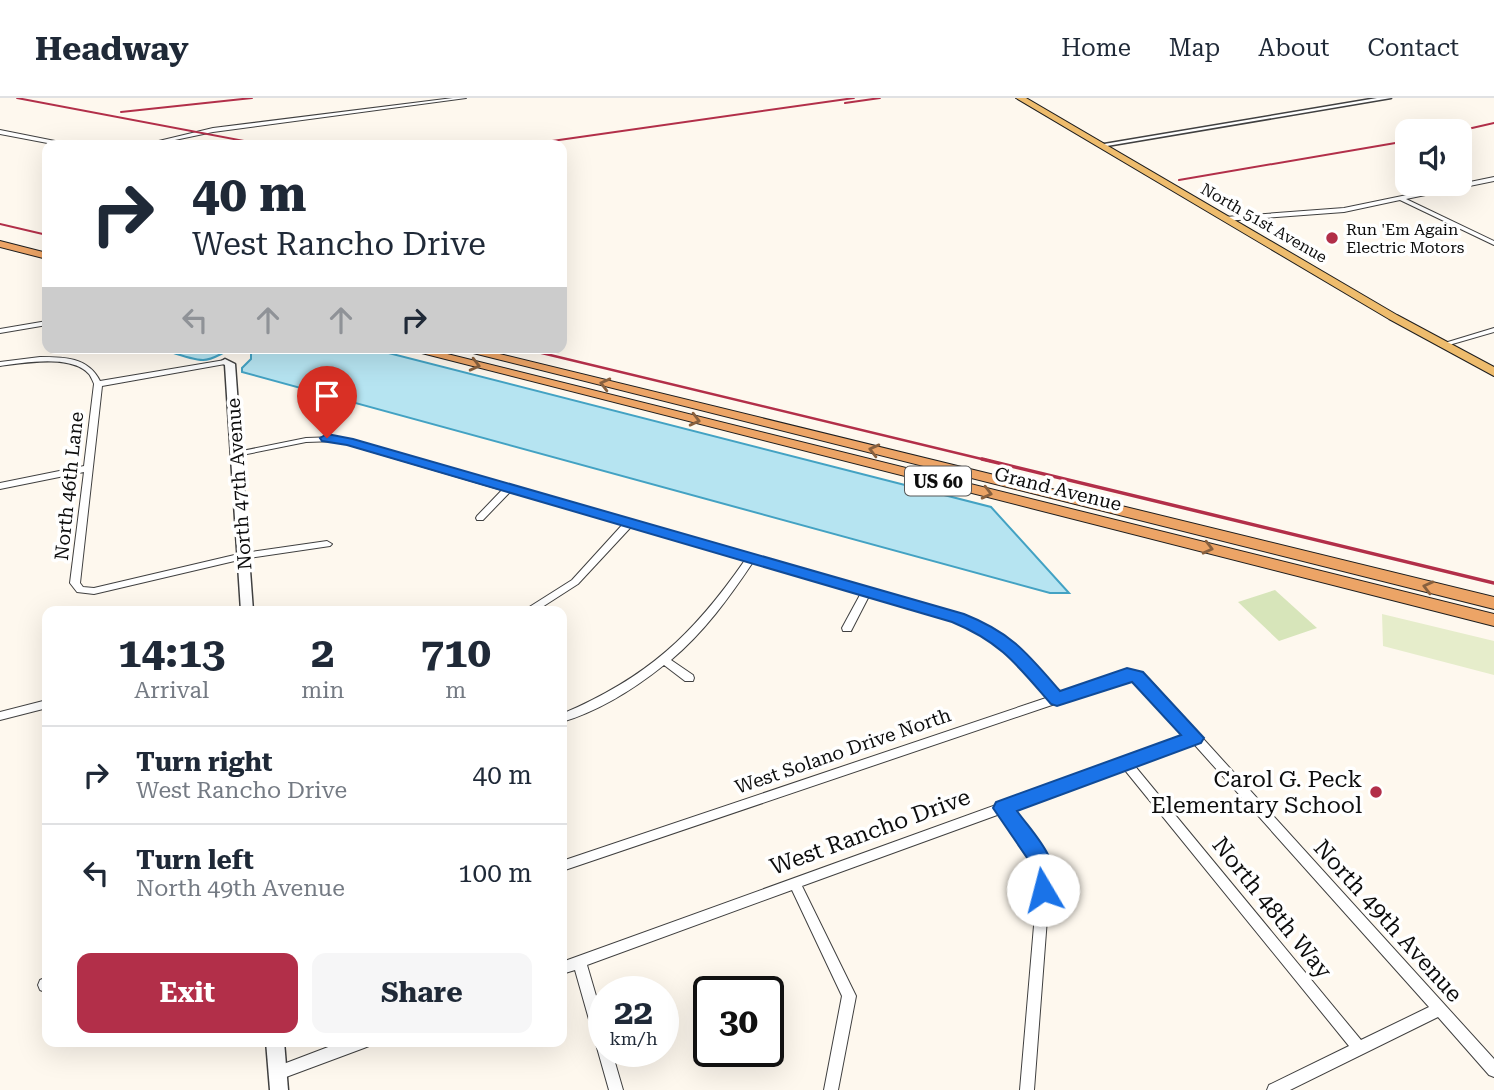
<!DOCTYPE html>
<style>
:root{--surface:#fff;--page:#f6f6f7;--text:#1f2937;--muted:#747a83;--line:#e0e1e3;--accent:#b22f49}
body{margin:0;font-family:"Roboto Serif",serif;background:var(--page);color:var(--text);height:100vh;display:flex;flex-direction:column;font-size:26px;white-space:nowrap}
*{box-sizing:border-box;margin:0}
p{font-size:23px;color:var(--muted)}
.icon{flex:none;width:38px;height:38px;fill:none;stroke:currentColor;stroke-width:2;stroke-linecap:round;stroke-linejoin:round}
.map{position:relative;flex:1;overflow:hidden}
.panel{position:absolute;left:42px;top:508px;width:525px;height:441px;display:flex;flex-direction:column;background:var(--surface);border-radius:14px;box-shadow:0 7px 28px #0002}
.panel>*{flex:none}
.hud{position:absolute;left:42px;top:42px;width:525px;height:214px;border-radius:14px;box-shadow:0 7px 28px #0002;background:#fff;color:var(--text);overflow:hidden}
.controls{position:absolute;left:1395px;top:21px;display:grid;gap:14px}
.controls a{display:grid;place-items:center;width:77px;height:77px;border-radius:14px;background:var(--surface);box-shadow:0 7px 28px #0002;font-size:35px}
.speed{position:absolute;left:588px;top:878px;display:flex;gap:14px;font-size:35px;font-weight:700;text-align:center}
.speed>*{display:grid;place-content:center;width:91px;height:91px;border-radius:50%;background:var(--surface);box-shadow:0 7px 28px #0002;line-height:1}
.speed small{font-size:18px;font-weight:400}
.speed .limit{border:4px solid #111;border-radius:10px;background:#fff;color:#111}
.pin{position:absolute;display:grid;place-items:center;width:60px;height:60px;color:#fff;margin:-72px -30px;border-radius:50% 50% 50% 0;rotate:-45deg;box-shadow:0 0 7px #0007}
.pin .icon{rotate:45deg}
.me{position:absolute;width:77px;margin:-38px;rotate:352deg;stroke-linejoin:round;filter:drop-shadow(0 0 5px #0008)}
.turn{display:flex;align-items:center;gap:24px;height:147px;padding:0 35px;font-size:32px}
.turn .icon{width:91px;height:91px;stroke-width:2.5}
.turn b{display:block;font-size:49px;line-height:60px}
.lanes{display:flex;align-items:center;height:66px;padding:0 35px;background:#0003;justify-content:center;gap:35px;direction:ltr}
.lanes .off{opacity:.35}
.eta{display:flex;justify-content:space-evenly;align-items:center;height:119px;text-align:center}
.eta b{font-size:42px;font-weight:700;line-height:49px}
.button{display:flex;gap:14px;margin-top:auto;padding:14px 35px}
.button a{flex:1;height:80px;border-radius:14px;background:var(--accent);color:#fff;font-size:28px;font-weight:700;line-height:80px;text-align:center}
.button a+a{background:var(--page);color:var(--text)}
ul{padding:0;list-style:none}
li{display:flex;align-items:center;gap:21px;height:98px;padding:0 35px;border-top:2px solid var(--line)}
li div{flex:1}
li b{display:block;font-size:26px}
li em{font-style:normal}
header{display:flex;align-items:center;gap:42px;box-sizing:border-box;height:98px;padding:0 35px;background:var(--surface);border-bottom:2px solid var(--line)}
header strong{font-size:33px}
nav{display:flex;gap:38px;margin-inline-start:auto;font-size:24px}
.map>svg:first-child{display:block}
.green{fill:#d7e5ba}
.pitch{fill:#e6edcb}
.water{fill:#b6e4f1;stroke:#43a2c3;stroke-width:2}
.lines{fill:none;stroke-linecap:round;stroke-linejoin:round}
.minor-casing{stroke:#404040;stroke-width:2}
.tertiary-casing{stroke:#404040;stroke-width:3}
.primary-casing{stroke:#1e1e1e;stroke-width:2}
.trunk-casing{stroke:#1e1e1e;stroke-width:2}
.minor{fill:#fff;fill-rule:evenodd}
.tertiary{fill:#fff;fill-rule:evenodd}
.primary{fill:#eebc6d;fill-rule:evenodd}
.trunk{fill:#eca466;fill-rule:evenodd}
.rail-far2{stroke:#b22f49;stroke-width:2}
.rail-far1{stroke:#b22f49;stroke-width:2.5}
.rail{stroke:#b22f49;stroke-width:3.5}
.oneway{stroke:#88603e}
.route{fill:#1a73e8;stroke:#114b97;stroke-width:2}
.poi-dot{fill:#b22f49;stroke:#fff;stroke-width:2.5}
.labels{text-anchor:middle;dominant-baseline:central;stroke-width:7;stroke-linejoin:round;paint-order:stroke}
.far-street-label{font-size:16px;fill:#0d0d0d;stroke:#fff}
.far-poi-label{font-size:16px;fill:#0d0d0d;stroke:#fff;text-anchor:start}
.shield{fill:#fff;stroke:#565656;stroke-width:2}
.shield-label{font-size:18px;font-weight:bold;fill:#0d0d0d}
.street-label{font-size:19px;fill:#0d0d0d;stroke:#fff}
.near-poi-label{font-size:23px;fill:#0d0d0d;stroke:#fff;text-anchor:end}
.near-street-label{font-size:23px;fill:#0d0d0d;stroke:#fff}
</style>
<header>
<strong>Headway</strong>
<nav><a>Home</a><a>Map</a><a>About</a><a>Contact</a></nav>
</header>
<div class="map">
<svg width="1494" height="992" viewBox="0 0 1494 992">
<rect width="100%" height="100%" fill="#fef8ee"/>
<polygon class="green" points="1275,492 1317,530 1279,543 1238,504"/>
<polygon class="pitch" points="1382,516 1494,543 1494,577 1383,548"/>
<path class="water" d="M159 250H369L991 409 1069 495H1050L242 274V270L251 261V255C231 242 220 262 203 262 190 262 172 254 159 250Z"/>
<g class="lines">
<defs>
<g id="minor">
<polygon points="453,0 466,0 213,34 151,47 142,47 213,30"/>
<polygon points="0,32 65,45 68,47 58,47 0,36"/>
<polygon points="1494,79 1494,83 1406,101 1494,143 1494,147 1400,102 1344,114 1225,123 1222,121 1225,119 1344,110"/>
<polygon points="47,223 47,227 0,235 0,231"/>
<polygon points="1494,230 1494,234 1442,249 1438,247"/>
<path d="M40 259C64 259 88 259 100 283L225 262 229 264 225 266 102 288 80 485 83 489 94 490 243 455 327 443 332 446 330 448 243 461 94 496 77 494 70 485 84 374 0 391V385L84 368 94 286C94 285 90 277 89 276 71 256 23 265 0 268V264Z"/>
<path d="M336 339 961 518C1005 537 1028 559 1058 596L1127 573 1149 581 1494 961V979L1489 977 1438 919 1290 992H1267L1269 987 1349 948 1124 671 1011 712 1051 768 1034 992H1020L1039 769 1000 716 802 788 856 898 838 992H824L842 898 792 792 587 867 604 925V954H612L623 992H609L575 872 562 876V864L1187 638 1141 587 1127 581 1062 603 1061 605 1055 606 562 773V763L1049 599C1031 576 1012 554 987 539 952 517 908 509 869 498L851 533H843L842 530 861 495 753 464C729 500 704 534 671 562L693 577 694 580 693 583H685L664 567C634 591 599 613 562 624V616C647 580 693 537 745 462L631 429 578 486 536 513H523L572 482 623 426 510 394 483 422H477L476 420 477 418 502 392 336 343 306 344 237 358 233 356 237 354 306 340ZM1193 645 1429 909 1361 942 1134 667Z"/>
<polygon points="47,602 47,610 0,622 0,614"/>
<polygon points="47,879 47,893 45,894 40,892 38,887 40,882"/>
<polygon points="344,943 371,943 369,948 364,950 278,982 273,980 271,975 273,970"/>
</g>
<g id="tertiary">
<polygon points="1377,0 1391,0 1101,49 1098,47"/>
<polygon points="225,261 235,266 253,513 241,513 225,267 220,264"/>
<polygon points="266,943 284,943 288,992 270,992"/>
</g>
<polygon id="primary" points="1016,0 1026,0 1397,217 1494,269 1494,278 1389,221"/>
<g id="trunk">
<polygon points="0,143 47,155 47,161 0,149"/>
<polygon points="402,250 423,250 1494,516 1494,528"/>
<polygon points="453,250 475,250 1494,499 1494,511"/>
</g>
</defs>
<use href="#minor" class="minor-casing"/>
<use href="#tertiary" class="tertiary-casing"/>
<use href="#primary" class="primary-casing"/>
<use href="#trunk" class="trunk-casing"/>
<use href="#minor" class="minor"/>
<use href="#tertiary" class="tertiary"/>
<use href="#primary" class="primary"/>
<use href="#trunk" class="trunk"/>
<g class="rail-far2">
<polyline points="17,0 265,47"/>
<polyline points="845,5 880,0"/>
<polyline points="121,14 252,0"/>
<polyline points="1459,33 1494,25"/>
<polyline points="524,47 854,0"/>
<polyline points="1179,82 1407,43"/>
<polyline points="0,126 47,137"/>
</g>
<polyline class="rail-far1" points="521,250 990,363"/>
<polyline class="rail" points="982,361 1494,485"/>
</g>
<defs><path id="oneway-chevron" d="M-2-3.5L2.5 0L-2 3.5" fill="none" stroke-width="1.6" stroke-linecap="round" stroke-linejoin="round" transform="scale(1.75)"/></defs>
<g class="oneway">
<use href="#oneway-chevron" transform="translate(475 267) rotate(14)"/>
<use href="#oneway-chevron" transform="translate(605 286) rotate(-166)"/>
<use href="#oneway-chevron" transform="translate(695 322) rotate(14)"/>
<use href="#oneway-chevron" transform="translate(874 352) rotate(-166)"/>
<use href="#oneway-chevron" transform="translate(987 395) rotate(14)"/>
<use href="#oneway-chevron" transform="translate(1208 450) rotate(14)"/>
<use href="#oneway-chevron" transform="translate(1428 489) rotate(-166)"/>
</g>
<path class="route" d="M327 336 353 341 964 516C1012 535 1027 555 1060 593L1127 570 1143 574 1204 640 1201 645 1017 713C1035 738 1065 765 1050 798L1043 801 1035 798 1032 792 1034 770 993 710 996 704 1181 637 1132 584 1057 608 1051 606C1018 568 1001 544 952 524L347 347 322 343 320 340Z"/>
<g class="poi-dot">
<circle cx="1332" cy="140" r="7"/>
<circle cx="1376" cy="694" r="7"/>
</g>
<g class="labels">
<g class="far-street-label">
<text transform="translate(1264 125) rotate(30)">North 51st Avenue</text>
</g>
<g class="far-poi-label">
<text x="1346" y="131">Run 'Em Again<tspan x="1346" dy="18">Electric Motors</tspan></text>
</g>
<rect class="shield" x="905" y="368.5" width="66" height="29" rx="5"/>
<g class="shield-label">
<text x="938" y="383">US 60</text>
</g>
<g class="street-label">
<text transform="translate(239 386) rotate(-94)">North 47th Avenue</text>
<text transform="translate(69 388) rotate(-84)">North 46th Lane</text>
<text transform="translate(1058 391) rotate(14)">Grand Avenue</text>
<text transform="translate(843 653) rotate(-19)">West Solano Drive North</text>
</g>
<g class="near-poi-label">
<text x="1362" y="681">Carol G. Peck<tspan x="1362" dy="26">Elementary School</tspan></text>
</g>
<g class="near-street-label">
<text transform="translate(870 734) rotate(-20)">West Rancho Drive</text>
<text transform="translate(1272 810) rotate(51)">North 48th Way</text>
<text transform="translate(1388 823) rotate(48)">North 49th Avenue</text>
</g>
</g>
</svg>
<div class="controls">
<a><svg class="icon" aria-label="sound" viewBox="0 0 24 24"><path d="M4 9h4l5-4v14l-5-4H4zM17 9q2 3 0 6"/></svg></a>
</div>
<div class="speed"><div>22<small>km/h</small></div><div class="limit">30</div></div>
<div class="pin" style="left:327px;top:340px;background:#d93025"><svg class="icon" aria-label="arrive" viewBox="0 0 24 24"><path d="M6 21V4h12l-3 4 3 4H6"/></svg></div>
<svg class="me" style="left:1043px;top:792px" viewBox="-20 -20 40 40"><circle r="19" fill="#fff"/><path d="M0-13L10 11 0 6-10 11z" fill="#1a73e8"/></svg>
<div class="hud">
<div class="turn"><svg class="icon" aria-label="right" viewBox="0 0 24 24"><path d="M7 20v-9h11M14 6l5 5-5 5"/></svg><div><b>40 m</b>West Rancho Drive</div></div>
<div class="lanes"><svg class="icon off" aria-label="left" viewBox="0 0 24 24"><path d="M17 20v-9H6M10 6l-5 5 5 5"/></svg><svg class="icon off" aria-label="ahead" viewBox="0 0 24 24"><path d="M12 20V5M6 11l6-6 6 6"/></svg><svg class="icon off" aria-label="ahead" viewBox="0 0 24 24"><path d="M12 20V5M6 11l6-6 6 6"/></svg><svg class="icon" aria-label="right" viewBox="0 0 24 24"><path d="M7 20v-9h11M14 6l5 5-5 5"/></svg></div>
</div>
<section class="panel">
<div class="eta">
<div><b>14:13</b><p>Arrival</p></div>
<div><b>2</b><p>min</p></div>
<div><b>710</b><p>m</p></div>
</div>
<ul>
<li><svg class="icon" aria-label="right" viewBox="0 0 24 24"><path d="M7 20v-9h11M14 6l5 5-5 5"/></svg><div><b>Turn right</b><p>West Rancho Drive</p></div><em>40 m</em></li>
<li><svg class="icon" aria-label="left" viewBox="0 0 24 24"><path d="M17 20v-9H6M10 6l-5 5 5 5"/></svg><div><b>Turn left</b><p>North 49th Avenue</p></div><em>100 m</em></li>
</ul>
<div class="button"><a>Exit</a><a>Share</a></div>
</section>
</div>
